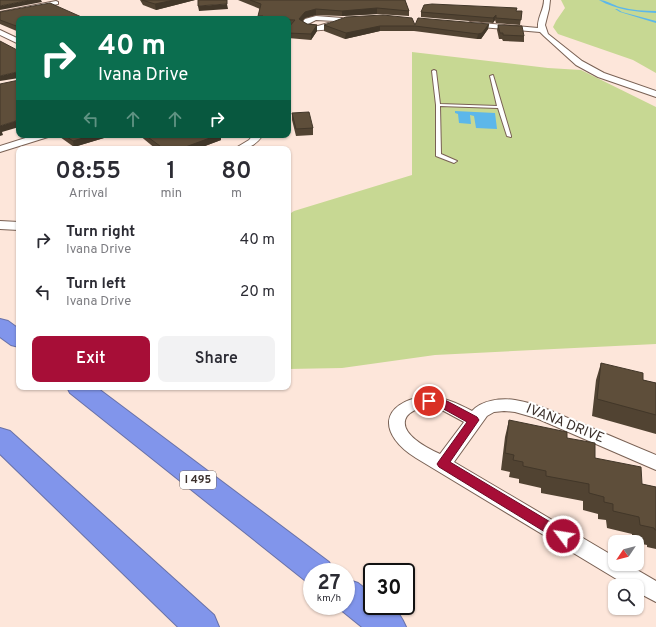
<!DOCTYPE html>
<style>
:root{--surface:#fff;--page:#f2f2f3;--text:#2b2b33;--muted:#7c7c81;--accent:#a70e37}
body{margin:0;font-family:Overpass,sans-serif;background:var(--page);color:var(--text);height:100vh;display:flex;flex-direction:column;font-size:15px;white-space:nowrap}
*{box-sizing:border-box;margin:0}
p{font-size:13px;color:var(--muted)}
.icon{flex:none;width:22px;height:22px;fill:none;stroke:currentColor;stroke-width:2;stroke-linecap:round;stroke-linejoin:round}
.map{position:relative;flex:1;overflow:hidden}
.sheet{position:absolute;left:16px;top:146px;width:275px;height:244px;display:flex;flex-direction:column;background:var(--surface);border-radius:8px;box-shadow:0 1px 3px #0004}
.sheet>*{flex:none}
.guide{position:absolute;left:16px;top:16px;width:275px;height:122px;border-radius:8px;box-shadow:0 1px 3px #0004;background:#0b6e4f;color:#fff;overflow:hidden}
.needle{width:26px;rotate:235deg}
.fabs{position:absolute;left:608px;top:535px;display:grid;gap:8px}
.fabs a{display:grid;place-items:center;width:36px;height:36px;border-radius:8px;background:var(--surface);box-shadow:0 1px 3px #0004;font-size:20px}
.speed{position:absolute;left:303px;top:563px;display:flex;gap:8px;font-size:20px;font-weight:700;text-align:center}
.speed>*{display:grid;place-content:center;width:52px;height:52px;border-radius:50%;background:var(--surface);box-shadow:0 1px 3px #0004;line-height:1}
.speed small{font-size:10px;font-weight:400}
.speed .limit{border:2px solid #111;border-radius:6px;background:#fff;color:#111}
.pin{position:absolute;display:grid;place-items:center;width:34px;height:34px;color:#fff;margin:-17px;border:2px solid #fff;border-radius:50%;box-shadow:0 1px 4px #0007}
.me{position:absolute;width:44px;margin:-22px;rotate:301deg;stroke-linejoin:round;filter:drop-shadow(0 0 3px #0008)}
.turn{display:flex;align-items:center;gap:14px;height:84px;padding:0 16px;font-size:18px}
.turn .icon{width:52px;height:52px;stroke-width:2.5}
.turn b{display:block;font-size:28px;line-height:34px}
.lanes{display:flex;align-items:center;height:38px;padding:0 16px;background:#0003;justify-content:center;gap:20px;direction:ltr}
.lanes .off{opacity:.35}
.eta{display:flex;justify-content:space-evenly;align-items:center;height:68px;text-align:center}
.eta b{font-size:24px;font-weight:600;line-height:28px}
.primary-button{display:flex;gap:8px;margin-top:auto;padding:8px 16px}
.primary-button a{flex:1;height:46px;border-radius:8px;background:var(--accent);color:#fff;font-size:16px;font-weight:600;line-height:46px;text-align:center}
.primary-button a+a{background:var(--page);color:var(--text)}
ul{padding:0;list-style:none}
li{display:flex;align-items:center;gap:12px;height:52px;padding:0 16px}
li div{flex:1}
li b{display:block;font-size:15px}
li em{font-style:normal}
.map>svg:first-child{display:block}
.green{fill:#c7d893}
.water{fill:#5cb7ea}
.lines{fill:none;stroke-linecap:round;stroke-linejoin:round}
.stream{fill:#5cb7ea;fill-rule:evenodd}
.service-casing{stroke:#796154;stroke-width:2}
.minor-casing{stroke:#796154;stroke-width:2}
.motorway-casing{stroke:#6972a8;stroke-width:2}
.service{fill:#fff;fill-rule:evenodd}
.minor{fill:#fff;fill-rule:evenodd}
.motorway{fill:#8195eb;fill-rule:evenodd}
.wall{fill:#514332}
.shaded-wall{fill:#423729}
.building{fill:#5e4e3a;stroke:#423729}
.route{fill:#a70e37;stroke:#6d0924}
.labels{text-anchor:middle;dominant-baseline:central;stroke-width:4;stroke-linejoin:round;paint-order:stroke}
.shield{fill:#fff;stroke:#766f6b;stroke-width:1}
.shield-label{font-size:11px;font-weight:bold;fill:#3c312c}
.near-street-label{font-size:14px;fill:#3c312c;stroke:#fff}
</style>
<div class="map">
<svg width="656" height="627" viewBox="0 0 656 627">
<rect width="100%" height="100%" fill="#fde6da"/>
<g class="green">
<polygon points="561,0 656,0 656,73 633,60 558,34 553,27 556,21 565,8"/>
<polygon points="412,52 548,68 581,70 656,107 656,344 435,355 342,368 288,369 288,215 294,211 412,175"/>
</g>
<polygon class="water" points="455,111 495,113 497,129 476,128 474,116 470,115 471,124 459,123 458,114 455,113"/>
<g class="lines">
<g class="stream">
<path d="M599 0C606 0 613 5 620 7 632 10 644 11 656 11V13C637 12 616 10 599 0Z"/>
<polygon points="615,9 617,9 622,12 656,21 656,23 620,12"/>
</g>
<defs>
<polygon id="service" points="434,70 436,71 440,104 497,106 490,76 493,75 511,136 511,137 507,136 498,108 440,106 441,154 457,161 454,163 436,156 436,105 432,71"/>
<g id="minor">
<path d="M544 0H550L549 9 545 25 548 34 582 61 604 73 656 91V97L598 77 576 65 544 36 540 32 470 26 467 24 470 22 538 28C537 18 544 10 544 0Z"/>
<polygon points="56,1 58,2 58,4 0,16 0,12"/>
<path d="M316 16 342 18 345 20C335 30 312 35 301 24L305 19ZM316 20 335 21 318 26 308 24Z"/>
<polygon points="0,30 19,39 19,44 0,35"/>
<polygon points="35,135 50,135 48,137 0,152 0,146"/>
<path d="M253 135H263C255 146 248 149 234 149L249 140Z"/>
<polygon points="0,221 19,222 19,230 0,229"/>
<path d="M426 396C444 397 457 403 472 411 482 400 501 398 515 400 539 404 560 415 582 424 607 434 631 445 656 455V470L536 418 515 412 504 411 494 412 487 416 454 462 615 557V564H627L656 581V602L637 592V586H628L416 458C378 434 379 403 426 396ZM426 407 440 409 464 422 440 454C429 449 396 433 407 416 412 410 420 408 426 407Z"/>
</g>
<g id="motorway">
<polygon points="0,319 8,321 19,329 19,347 11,345 0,337"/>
<polygon points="67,387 96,387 329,562 334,572 312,572 312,584 307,582 70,393"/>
<polygon points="0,428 10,431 214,615 219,627 178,627 0,454"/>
<path d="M346 579 358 583 372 594V606C392 606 398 608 406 627H362L336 606H346Z"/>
</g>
</defs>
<use href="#service" class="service-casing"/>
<use href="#minor" class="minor-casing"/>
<use href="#motorway" class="motorway-casing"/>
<use href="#service" class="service"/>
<use href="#minor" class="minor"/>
<use href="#motorway" class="motorway"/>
</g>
<g class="wall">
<polygon points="140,0 195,0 156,10 143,5"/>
<polygon points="238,0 405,0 409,11 409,16 377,14 342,16 316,15 305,18 302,21 307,24 317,25 317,31 311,40 288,38 288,28 290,25 288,25 288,19 258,19 258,16 260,9"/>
<polygon points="516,11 522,11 520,25 496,23 495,20 493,23 421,17 421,12"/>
<polygon points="0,12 19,19 19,32 0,24"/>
<polygon points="489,24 488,29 481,39 477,39 414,31 380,31 345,39 324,31 324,25 415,25"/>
<polygon points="498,25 524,36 524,42 503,41 502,39 499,39 497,30"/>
<polygon points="292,113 313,128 313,135 296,136 292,120"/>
<polygon points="59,135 114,135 74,147 60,137"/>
<polygon points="139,135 221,135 221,140 197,149 156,149"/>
<polygon points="601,363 643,380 656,383 656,434 592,416 596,380"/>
<polygon points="509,420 567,438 595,458 642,484 656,487 656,549 647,547 647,545 637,543 637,542 632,542 632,534 607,528 606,520 598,519 598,514 583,510 583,501 541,493 541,488 519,483 519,479 509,477 510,472 501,470 505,437"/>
</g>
<g class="shaded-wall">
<polygon points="30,0 41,0 42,2 0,10 0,6"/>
<polygon points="174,0 195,0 156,10 155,4"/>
<polygon points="227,4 228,9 199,11 198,6"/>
<polygon points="377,8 377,14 342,16 342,11"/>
<polygon points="316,9 316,15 305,18 300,24 299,19 305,12"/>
<polygon points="496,15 495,20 493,23 493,18"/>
<polygon points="489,24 488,29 481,39 477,39 478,34"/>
<polygon points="317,25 317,31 311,40 311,34"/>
<polygon points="380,26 380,31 345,39 346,33"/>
<polygon points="17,72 19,78 0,81 0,76"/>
<polygon points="19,120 19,127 2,132 3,135 0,136 0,126"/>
<polygon points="93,135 114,135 74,147 73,141"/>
<polygon points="218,135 221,135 221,140 197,149 180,149"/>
</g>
<g class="building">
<polygon points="0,0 30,0 0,6"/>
<polygon points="142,0 174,0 155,4"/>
<polygon points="198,0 227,0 227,4 198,6"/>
<polygon points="250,0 405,0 409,11 377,8 342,11 316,9 305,12 299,19 307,24 317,25 311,34 288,33 288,28 295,20 264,19 263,16 258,16 261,4"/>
<polygon points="50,3 86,19 19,19 19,27 0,20 0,12"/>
<polygon points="432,4 517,8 516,11 522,11 521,20 496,18 496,15 493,18 421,12 424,5"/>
<polygon points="383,15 412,18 415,25 418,18 489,24 482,33 478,34 415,26 380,26 346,33 324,25 346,17"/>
<polygon points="498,25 522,26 524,36 503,35 503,33 500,33"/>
<polygon points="0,41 19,51 19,74 17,72 0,76"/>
<polygon points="19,75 19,120 0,126 0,84 19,80"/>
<polygon points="309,112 313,128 296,129 292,113"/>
<polygon points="64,135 93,135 73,141"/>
<polygon points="145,135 218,135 180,149 164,149"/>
<polygon points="601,363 643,373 643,380 656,383 656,415 597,399"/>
<polygon points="509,420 567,432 567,438 595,443 595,458 641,467 642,484 656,487 656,530 655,530 654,528 640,525 639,517 613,511 613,504 604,502 604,497 589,493 589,484 546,476 546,471 523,466 523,462 513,460 514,455 505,453"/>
</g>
<polygon class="route" points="429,397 447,401 477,417 479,420 450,462 567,532 569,536 567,540 563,541 558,540 439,467 437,464 439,461 467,422 440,407 425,404 424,401 425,398"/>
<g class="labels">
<rect class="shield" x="180" y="471" width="36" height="18" rx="3"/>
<g class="shield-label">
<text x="198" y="480">I 495</text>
</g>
<g class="near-street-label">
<text transform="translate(565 424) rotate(22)">IVANA DRIVE</text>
</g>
</g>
</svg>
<div class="fabs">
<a><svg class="needle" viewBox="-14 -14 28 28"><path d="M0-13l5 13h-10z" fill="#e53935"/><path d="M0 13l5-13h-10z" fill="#7c7c81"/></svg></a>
<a><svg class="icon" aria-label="search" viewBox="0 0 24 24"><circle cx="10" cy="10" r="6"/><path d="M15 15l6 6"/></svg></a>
</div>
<div class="speed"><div>27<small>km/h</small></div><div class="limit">30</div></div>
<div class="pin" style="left:429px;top:401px;background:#d93025"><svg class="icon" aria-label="arrive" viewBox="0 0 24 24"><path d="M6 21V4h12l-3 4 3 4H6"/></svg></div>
<svg class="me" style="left:563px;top:536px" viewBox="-20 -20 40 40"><circle r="17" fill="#a70e37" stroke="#fff" stroke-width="3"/><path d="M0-11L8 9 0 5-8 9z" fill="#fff"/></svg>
<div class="guide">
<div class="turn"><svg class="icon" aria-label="right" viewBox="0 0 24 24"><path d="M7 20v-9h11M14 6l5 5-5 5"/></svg><div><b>40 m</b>Ivana Drive</div></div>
<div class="lanes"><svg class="icon off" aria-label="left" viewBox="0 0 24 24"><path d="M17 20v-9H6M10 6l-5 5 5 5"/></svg><svg class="icon off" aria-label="ahead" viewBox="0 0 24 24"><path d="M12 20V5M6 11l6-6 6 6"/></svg><svg class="icon off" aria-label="ahead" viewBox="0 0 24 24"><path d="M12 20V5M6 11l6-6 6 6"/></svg><svg class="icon" aria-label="right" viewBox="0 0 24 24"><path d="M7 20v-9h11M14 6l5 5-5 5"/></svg></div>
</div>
<section class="sheet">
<div class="eta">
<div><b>08:55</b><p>Arrival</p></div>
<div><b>1</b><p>min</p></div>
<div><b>80</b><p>m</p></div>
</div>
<ul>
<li><svg class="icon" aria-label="right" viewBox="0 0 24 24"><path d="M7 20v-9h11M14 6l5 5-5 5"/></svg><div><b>Turn right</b><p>Ivana Drive</p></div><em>40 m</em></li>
<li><svg class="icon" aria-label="left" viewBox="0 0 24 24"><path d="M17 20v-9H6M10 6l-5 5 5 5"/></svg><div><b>Turn left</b><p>Ivana Drive</p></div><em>20 m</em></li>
</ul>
<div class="primary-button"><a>Exit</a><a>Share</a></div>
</section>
</div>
